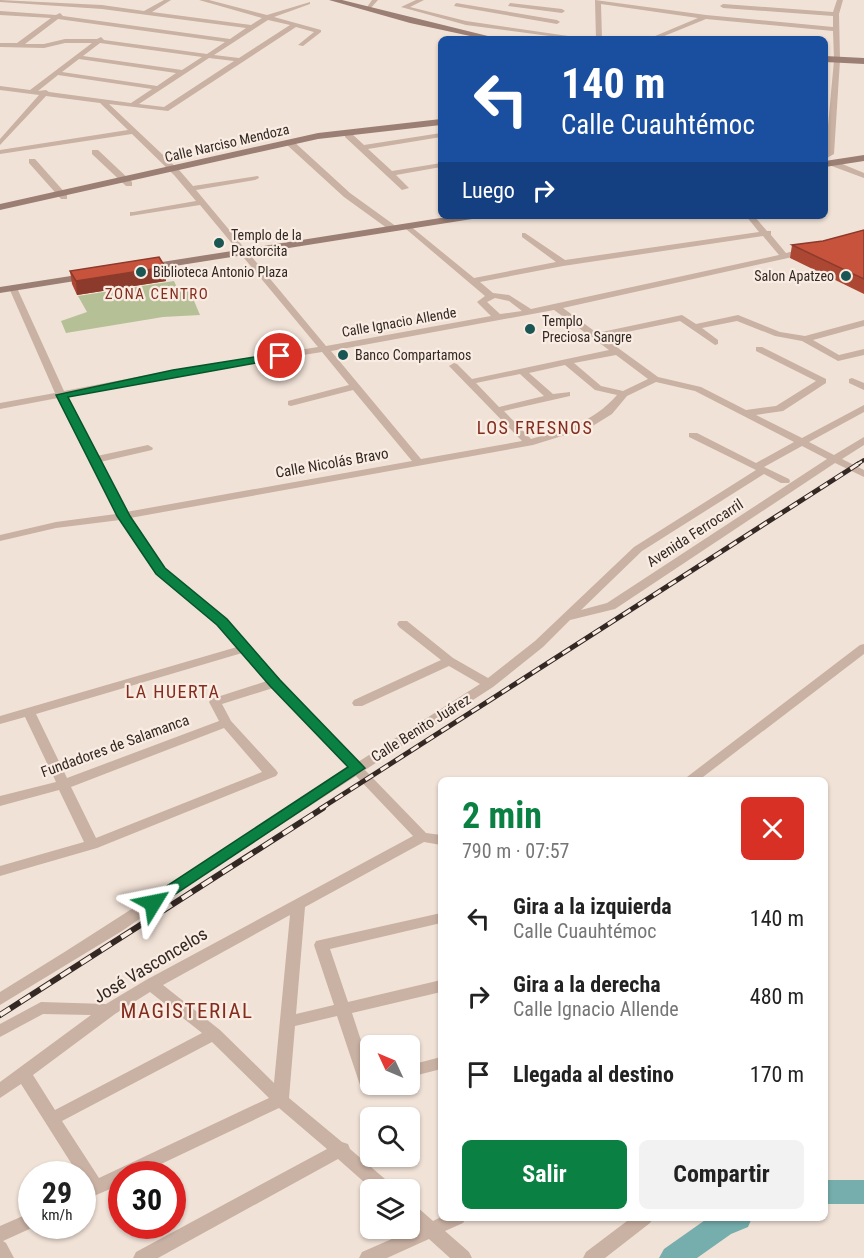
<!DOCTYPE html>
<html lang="es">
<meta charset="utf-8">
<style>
:root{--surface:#fff;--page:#f2f2f2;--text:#222;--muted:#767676;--accent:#0b8043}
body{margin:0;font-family:"Roboto Condensed",sans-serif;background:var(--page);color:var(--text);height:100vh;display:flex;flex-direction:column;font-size:22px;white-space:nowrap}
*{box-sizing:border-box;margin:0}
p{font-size:20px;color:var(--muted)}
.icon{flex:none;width:33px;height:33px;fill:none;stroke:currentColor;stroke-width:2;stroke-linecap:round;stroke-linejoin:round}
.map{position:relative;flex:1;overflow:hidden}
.drawer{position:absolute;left:438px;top:777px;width:390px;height:444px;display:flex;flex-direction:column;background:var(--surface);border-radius:9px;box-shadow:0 2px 4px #0004}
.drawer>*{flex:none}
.top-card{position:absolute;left:438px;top:36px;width:390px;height:183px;border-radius:9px;box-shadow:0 2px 4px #0004;background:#1a4fa0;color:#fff;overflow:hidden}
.needle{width:39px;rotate:314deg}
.controls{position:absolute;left:360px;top:1035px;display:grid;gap:12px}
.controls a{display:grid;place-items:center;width:60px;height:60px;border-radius:9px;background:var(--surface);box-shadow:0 2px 4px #0004;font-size:30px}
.speed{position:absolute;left:18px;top:1161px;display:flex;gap:12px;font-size:30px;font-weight:700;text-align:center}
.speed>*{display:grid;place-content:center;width:78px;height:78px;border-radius:50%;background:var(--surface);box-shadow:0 2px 4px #0004;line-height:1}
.speed small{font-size:15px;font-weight:400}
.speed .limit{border:9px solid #d22;background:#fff;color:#111}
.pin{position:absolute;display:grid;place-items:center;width:51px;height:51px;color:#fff;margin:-26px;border:3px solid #fff;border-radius:50%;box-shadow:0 2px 6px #0007}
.me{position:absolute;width:66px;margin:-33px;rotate:55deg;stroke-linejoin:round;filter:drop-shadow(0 0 4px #0008)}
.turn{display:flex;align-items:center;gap:21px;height:126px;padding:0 24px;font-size:27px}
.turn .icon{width:78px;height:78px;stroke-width:2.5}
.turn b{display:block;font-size:42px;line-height:51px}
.then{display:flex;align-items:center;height:57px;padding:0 24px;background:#0003;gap:12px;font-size:22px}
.round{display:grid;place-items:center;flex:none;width:63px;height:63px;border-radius:9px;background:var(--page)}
.summary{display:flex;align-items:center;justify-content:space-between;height:102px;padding:0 24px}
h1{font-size:36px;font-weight:700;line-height:45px;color:var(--accent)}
.action{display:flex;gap:12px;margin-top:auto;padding:12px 24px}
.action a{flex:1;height:69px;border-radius:9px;background:var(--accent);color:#fff;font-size:24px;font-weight:700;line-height:69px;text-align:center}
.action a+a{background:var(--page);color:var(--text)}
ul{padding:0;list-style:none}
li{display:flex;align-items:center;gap:18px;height:78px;padding:0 24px}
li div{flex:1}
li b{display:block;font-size:22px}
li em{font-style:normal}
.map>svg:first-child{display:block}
.green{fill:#b6c097}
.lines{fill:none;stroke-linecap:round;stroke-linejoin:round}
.river{fill:#75aeac;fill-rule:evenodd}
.street{fill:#c9b1a3;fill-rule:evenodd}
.secondary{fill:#9c7f74;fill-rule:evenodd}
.rail-far2-casing{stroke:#342825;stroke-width:4}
.rail-far1-casing{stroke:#342825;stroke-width:5}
.rail-casing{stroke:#342825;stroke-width:6}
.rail-far2{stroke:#f9ede3;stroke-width:2;stroke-dasharray:7;stroke-linecap:butt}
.rail-far1{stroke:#f9ede3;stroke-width:3;stroke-dasharray:9;stroke-linecap:butt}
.rail{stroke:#f9ede3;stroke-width:4;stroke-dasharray:12;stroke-linecap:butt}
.wall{fill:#ac4734}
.shaded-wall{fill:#8c3a2b}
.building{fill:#c8533d;stroke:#8c3a2b;stroke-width:1.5}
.route{fill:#0b8043;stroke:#07532c;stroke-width:1.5}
.poi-dot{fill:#1a5654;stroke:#f9ede3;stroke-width:2}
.labels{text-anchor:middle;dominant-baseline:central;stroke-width:4.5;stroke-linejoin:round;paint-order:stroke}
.far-street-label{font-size:14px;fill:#342825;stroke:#f9ede3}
.far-poi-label{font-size:14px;fill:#342825;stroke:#f9ede3;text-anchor:start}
.far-quarter-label{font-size:15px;letter-spacing:1.5px;fill:#842c1d;stroke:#f9ede3}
.street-label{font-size:15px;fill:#342825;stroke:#f9ede3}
.quarter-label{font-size:18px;letter-spacing:1.5px;fill:#842c1d;stroke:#f9ede3}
.near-street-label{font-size:18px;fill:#342825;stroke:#f9ede3}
.near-quarter-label{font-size:21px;letter-spacing:1.5px;fill:#842c1d;stroke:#f9ede3}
</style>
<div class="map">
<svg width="864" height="1258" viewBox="0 0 864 1258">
<rect width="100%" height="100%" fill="#f1e2d7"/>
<polygon class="green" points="174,281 178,290 189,289 200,315 163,317 66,333 61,321 87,312 78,296"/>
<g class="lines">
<g class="river">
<rect x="825" y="1180" width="39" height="24"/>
<polygon points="708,1218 752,1218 748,1227 731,1234 697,1258 659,1258 664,1249"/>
</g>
<g class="street">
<path d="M0 0 102 5 144 11 164 0H171L152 12 251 25 262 18 199 0H209L267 15 310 2V4L274 17 321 30V32L303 46 298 45 314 32 296 27 168 111 109 104 180 171 193 186 258 176 259 178 255 180 196 190 326 346 491 316 477 302 485 296 406 229V225H409L474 278 556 262 522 237V233H525L565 260 759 232 746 216H754L767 231H771V235L786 253 806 248 810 251 806 254 563 308 597 333 682 315 696 324 738 315 780 332 805 336 864 320V326L813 340 839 355 864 349V355L838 361 802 341 775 336 737 321 702 328 718 340V344L715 345 680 321 603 337 658 377 701 387 746 410 776 406 816 381 756 351V347H762L826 379V383L783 411 756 415 802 438 864 405V412L809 442 834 455 864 437V445L842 459 864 470V477L835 463 615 609 570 620 543 647 493 687 365 770 426 833 441 835V845L424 842 305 907 296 1014 334 1005 314 945 316 941 441 913V923L330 949 348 1002 441 980V992L352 1013 370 1068V1084H376L367 1088 361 1087 359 1082 337 1016 295 1026 289 1098 342 1142 348 1144 350 1149 392 1185 394 1190H373L338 1159 158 1258H133L136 1252 327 1149 279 1108 140 1174H122V1184L82 1201V1186L85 1185 82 1174H78L21 1084 0 1098V1082L91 1015 43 1014 0 1037V1024L41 1002 106 1004 146 980 413 836 356 776 193 882 122 931 0 1005V992C118 920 232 843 349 768L273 688 222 704 231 721 276 770 278 773 276 776 97 848 0 876V866L84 842 59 790 0 806V796L56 782 25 717 0 724V716L237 647 218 625 157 573 120 520 56 528 0 541V535L56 522 116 514 58 398 0 409V403L55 393 9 288 13 285 17 288 64 391 173 370 318 347 200 205 130 216V212H133L196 201 174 175 132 134 0 154V150L128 130 100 103 46 96 0 145V139L39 95 0 90V86L30 90 92 43H65L44 48 0 47V43H17L51 18 0 15V11L56 15 60 13 63 16 230 39 246 28 102 9 0 2ZM58 19 225 42 207 54 104 40 101 37 97 39H65L44 44H25ZM268 20 290 25 239 58 214 55ZM100 43 202 57 182 70 83 56ZM209 58 234 61 164 107 139 104ZM79 59 176 73 157 86 62 72ZM58 75 152 89 131 103 49 92 46 90 38 91ZM763 236 779 255 531 309 509 295 493 293 480 282 563 266ZM495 298 509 301 522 311 500 314 487 302ZM554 310 609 350 472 379 457 364 454 363 449 366 522 441 421 459 331 351ZM322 352 349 385 288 401V405L291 406 353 390 412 461 126 512 100 462 152 450 153 448 148 445 97 456 67 396 173 376ZM616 355 648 379 623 391 601 386 574 363ZM565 365 595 390 617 395C591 424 567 428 531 439L504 411 570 396V392L553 394 529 373ZM520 374 544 396 499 407 476 383ZM656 382 695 391 794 442 756 463 697 433H689V437L756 470 634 547 535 641 488 678 453 658 407 621H399L397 624 399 627 441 660 354 700 352 703 354 706H362L449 666 480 684 358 762 252 649 251 645H248L226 619 165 569 130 518 533 445 591 427 612 414 627 396ZM802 446 827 459 607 603 581 610 642 551 764 474 781 483H789L790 481 789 479 764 467ZM242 653 267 681 211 699 209 702 219 721 67 778 36 714ZM224 728 262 772 96 838 71 787ZM290 915 274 1083 220 1030 163 985ZM150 992 202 1033 55 1110 33 1075 115 1014ZM212 1042 269 1098 99 1178 62 1121Z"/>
<polygon points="372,0 378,0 369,10 365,10"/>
<polygon points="416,0 424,0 410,7 466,21 575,37 572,39 466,25 401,7"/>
<polygon points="595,0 706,15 833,27 833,16 723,8 720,6 723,4 833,12 837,0 843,0 839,14 840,60 834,154 825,159 834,60 833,31 706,19 657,39 648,39 698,18 601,4 602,39 596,39"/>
<polygon points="456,3 557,20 560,22 557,24 454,6"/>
<polygon points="510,3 562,9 565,11 562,13 508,6"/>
<polygon points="345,133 351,133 364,145 441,133 441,137 368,149 392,171 441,163 441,167 396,175 409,188 402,190 345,137"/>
<polygon points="286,140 292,140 350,193 397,227 397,231 391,231 344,197 286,144"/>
<polygon points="92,150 98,150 132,182 132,186 126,186 92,154"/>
<polygon points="29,159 35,159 67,195 67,199 61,199 29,163"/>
<polygon points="829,161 835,161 864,173 864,178 829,165"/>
<polygon points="852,378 864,383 864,390 849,383 849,379"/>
<polygon points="864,644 864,654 699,780 683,780 860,645"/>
<polygon points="441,1057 441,1069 410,1077 410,1065"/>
<polygon points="410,1204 416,1206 433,1221 441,1217 466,1218 463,1223 445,1231 469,1252 472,1258 450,1258 429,1239 387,1258 359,1258 362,1252 417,1228 410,1221"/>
<polygon points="32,1212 32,1226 36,1226 3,1241 6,1243 14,1258 0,1258 0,1226"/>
<polygon points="631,1218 653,1218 650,1223 605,1258 583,1258 586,1252"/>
</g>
<g class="secondary">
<polygon points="329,0 342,0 500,39 484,39 410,23"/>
<polygon points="825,56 864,58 864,64 825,62"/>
<polygon points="441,119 441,125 318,139 0,210 0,204 318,133"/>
<polygon points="864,155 864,161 825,167 825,161"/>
<polygon points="453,216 477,216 472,219 143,271 138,268 143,265"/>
<polygon points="90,273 95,276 94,278 0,293 0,287"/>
</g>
<defs>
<polyline id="rail-far2" points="856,465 864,460"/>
<polyline id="rail-far1" points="320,809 858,464"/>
<polyline id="rail" points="0,1015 323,808"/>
</defs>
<use href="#rail-far2" class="rail-far2-casing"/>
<use href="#rail-far1" class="rail-far1-casing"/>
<use href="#rail" class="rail-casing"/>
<use href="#rail-far2" class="rail-far2"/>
<use href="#rail-far1" class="rail-far1"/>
<use href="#rail" class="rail"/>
</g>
<g class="wall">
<polygon points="864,230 864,294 790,258 792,245 823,241"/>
<polygon points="70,271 166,281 77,295 72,284"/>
</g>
<polygon class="shaded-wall" points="165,267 166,281 77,295 76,281"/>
<g class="building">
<polygon points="864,230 864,279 792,245 823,241"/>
<polygon points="159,257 165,267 76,281 70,271"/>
</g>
<polygon class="route" points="280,353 286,356 284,358 68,397 130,516 165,568 227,619 280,680 365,768 153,909 147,907 145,903 147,899 348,767 270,686 217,625 156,574 117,516 56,395 173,370"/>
<g class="poi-dot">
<circle cx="219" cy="243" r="6"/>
<circle cx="141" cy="272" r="6"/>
<circle cx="846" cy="276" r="6"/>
<circle cx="530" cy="329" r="6"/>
<circle cx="343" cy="355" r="6"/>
</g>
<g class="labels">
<g class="far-street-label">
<text transform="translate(227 143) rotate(-13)">Calle Narciso Mendoza</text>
<text transform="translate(399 322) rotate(-10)">Calle Ignacio Allende</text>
</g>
<g class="far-poi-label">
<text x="231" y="235">Templo de la<tspan x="231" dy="16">Pastorcita</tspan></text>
<text x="153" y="272">Biblioteca Antonio Plaza</text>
<text x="834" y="276" text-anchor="end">Salon Apatzeo</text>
<text x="542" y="321">Templo<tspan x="542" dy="16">Preciosa Sangre</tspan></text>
<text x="355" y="355">Banco Compartamos</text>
</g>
<g class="far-quarter-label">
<text x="157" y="294">ZONA CENTRO</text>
</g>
<g class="street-label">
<text transform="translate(332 463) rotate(-10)">Calle Nicolás Bravo</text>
<text transform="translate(695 533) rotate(-33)">Avenida Ferrocarril</text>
<text transform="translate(421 728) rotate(-32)">Calle Benito Juárez</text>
<text transform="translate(115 746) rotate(-20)">Fundadores de Salamanca</text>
</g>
<g class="quarter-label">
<text x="535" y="427">LOS FRESNOS</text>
<text x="173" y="691">LA HUERTA</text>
</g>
<g class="near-street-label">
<text transform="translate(150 965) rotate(-31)">José Vasconcelos</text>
</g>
<g class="near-quarter-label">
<text x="187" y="1011">MAGISTERIAL</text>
</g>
</g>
</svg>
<div class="controls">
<a><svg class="needle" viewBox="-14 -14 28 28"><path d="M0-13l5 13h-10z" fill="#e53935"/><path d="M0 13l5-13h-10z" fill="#767676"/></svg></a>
<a><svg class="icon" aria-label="search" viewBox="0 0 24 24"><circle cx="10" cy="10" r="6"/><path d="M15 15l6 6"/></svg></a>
<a><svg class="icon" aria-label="layers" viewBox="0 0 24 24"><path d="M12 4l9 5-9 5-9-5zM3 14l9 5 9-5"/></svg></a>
</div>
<div class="speed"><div>29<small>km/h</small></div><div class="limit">30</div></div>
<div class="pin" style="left:280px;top:356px;background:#d93025"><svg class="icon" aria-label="arrive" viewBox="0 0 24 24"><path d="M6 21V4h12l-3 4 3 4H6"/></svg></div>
<svg class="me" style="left:153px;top:903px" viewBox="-20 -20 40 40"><path d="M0-17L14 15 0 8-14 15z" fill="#0b8043" stroke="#fff" stroke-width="4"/></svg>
<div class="top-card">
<div class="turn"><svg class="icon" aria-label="left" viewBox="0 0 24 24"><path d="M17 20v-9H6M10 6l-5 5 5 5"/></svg><div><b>140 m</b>Calle Cuauhtémoc</div></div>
<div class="then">Luego<svg class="icon" aria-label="right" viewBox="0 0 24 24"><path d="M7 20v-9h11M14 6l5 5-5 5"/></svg></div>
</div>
<section class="drawer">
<div class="summary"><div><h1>2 min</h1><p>790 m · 07:57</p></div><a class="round" style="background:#d93025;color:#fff"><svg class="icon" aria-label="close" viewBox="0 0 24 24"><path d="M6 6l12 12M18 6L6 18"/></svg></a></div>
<ul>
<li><svg class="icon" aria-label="left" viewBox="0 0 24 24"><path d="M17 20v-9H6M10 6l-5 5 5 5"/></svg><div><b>Gira a la izquierda</b><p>Calle Cuauhtémoc</p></div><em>140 m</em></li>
<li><svg class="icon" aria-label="right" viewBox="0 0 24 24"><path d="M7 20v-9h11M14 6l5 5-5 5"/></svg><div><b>Gira a la derecha</b><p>Calle Ignacio Allende</p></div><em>480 m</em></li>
<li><svg class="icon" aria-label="arrive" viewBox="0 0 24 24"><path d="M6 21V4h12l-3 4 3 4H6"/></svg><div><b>Llegada al destino</b></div><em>170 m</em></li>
</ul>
<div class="action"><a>Salir</a><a>Compartir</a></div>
</section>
</div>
